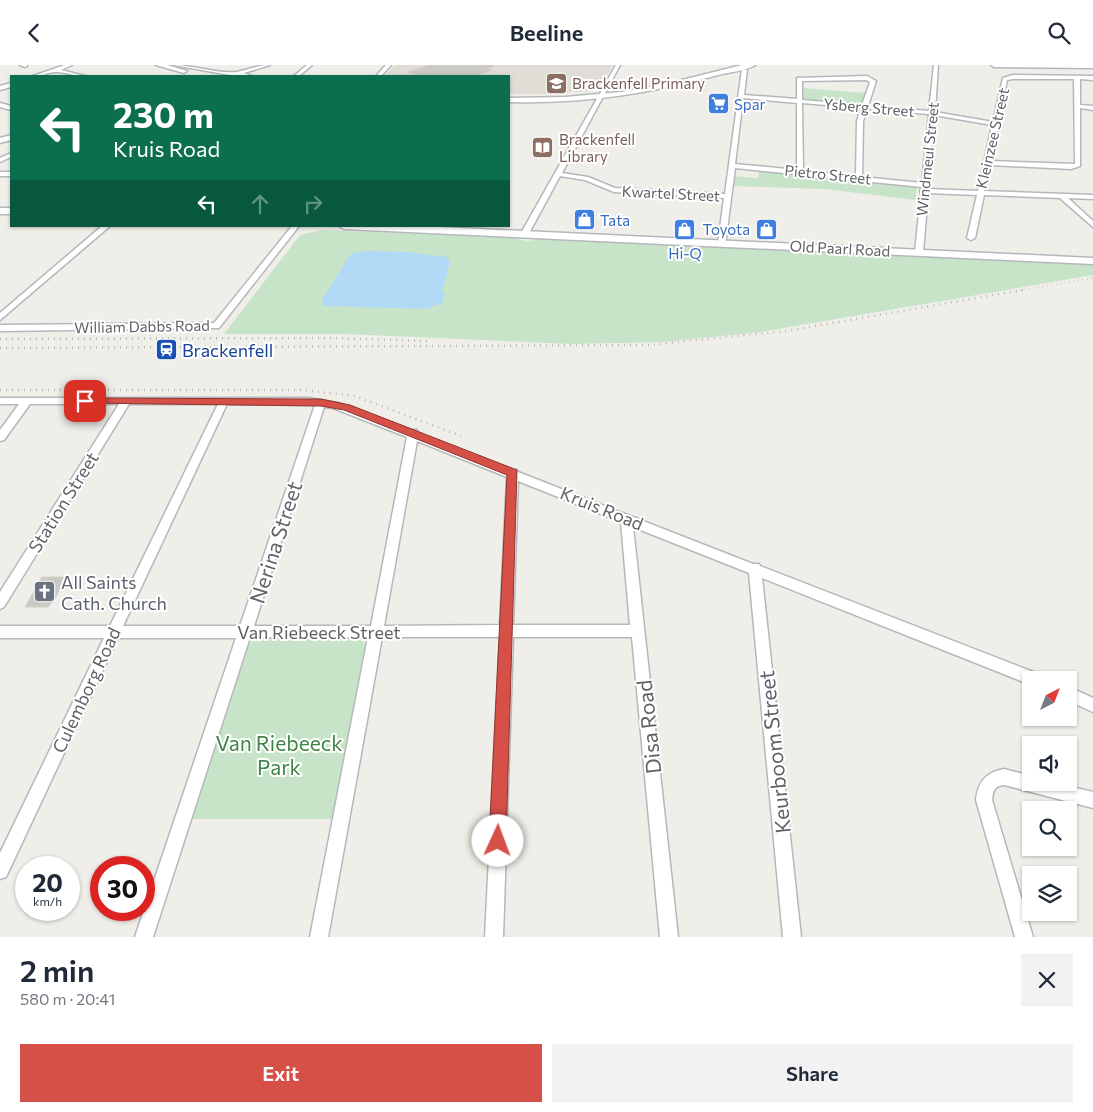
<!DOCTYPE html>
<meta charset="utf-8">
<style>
:root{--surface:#fff;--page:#f2f2f3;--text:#1f2937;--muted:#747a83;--accent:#d75047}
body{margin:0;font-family:Commissioner,sans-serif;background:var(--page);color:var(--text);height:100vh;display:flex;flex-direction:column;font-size:19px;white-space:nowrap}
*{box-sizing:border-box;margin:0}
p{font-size:16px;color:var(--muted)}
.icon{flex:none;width:28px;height:28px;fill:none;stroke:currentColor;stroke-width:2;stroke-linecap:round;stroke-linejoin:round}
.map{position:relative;height:872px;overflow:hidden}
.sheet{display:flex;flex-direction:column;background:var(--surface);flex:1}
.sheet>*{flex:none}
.banner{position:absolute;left:10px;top:10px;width:500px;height:152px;border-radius:0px;box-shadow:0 1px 4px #0004;background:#0b6e4f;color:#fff;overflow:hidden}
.needle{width:32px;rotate:42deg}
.fabs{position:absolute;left:1022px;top:606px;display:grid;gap:10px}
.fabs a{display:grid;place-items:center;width:55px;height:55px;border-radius:0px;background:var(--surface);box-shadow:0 1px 4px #0004;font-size:25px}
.speed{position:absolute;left:15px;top:791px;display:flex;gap:10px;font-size:25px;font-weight:700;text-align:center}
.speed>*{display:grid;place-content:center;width:65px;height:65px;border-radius:50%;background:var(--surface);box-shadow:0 1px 4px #0004;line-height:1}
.speed small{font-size:12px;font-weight:400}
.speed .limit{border:8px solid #d22;background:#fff;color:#111}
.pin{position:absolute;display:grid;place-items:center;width:42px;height:42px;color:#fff;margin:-21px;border-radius:10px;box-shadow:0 2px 8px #0006}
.me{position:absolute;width:55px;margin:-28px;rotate:2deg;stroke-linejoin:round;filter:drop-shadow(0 0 4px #0008)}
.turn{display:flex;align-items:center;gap:18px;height:105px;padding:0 20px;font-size:22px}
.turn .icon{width:65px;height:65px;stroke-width:2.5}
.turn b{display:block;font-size:35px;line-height:42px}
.lanes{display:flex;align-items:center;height:48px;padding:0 20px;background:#0003;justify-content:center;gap:25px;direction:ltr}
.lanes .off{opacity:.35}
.round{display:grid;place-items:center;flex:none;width:52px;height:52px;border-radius:0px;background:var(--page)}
.summary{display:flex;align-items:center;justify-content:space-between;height:85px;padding:0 20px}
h1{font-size:30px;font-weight:600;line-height:38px}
.action{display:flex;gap:10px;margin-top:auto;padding:10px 20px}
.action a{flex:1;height:58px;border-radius:0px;background:var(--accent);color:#fff;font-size:20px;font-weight:600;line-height:58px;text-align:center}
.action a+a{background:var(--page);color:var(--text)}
header{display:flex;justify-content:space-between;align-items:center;height:65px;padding:0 20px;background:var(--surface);font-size:22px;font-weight:600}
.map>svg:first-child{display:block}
.education{fill:#dfddd6}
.green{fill:#c8e4c8}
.water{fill:#b2d9f6}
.building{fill:#cbc9c4;stroke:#d4d0c7}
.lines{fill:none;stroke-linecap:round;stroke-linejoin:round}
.minor-casing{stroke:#b5b8bb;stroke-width:3}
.tertiary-casing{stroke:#b5b8bb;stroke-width:3}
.secondary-casing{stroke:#b4b7bb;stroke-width:3}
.minor{fill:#fff;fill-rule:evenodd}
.tertiary{fill:#fff;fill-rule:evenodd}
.secondary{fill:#fff;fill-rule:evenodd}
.rail-far1{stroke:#b5b6b6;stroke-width:2;stroke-dasharray:0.5 4;stroke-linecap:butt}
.rail{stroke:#b5b6b6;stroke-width:2.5;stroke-dasharray:1 5;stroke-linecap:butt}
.route{fill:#d75047;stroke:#8c342e}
.labels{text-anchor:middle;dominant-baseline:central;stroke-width:4;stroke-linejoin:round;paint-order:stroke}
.far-education-label{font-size:15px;fill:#785e54;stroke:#fff;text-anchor:start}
.far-shop-label{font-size:15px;fill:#366cbe;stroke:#fff;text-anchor:start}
.far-street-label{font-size:15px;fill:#5f6366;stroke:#fff}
.transit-label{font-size:18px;fill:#164399;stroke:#fff;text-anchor:start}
.street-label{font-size:18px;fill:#5f6366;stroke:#fff}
.worship-label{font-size:18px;fill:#5b616d;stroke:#fff;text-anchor:start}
.near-street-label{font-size:21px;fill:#5f6366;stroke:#fff}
.near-park-label{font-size:21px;fill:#408443;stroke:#fff}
</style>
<header><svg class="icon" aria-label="back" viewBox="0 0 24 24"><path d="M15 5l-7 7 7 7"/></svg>Beeline<svg class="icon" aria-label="search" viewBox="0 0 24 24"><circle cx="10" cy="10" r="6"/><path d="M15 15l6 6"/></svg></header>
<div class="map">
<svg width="1093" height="872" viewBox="0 0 1093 872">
<rect width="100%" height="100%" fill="#f0eee8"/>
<polygon class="education" points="395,0 613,0 599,24 595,26 540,29 509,29 509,11 384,11"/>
<g class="green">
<polygon points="801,23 867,28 862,40 858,40 804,35 802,34"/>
<polygon points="759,105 914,121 917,123 915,135 824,124 733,121 734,111 758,113"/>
<polygon points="322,165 513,173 527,176 545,174 1093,200 1093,210 761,267 662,277 571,279 345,269 224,269 300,170"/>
<polygon points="260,572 355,572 366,579 332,754 191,754 246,582 253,575"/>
</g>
<polygon class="water" points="371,186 407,187 447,192 450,196 444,221 441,224 445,229 442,238 427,244 323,241 322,235 349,191 358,187"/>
<g class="building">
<polygon points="429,0 494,0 494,1 486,4 492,5 476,11 420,11 408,7"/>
<polygon points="42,512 65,512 56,532 48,542 25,542"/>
</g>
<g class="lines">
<defs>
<g id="minor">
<polygon points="20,0 27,0 27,1 25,2"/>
<path d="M65 0H72L61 5 85 11C75 12 66 7 57 7 49 6 42 12 33 11Z"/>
<polygon points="307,0 312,0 299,11 294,11"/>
<polygon points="386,0 391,0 381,11 376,11"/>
<path d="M616 0H620L562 108 588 112 615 123 725 129 742 4 747 5 744 30 797 34V13L867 11 876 16 868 41 929 46 934 0H938L935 47 993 57 1003 13 1013 10 1093 11V15L1080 14V40L1093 41V45L1080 43V101L1071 104 990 100 984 126 1093 130V134L1068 133 1093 156V162L1060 133 984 130 975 173 971 175 967 173 977 130 928 128 923 187 919 189 915 187 921 128 920 126 922 122 735 103 725 180 718 178 724 133 614 127 585 115 560 111 528 170 521 172 520 170ZM1013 14H1074L1075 99 991 96 1007 15ZM866 15 870 17 862 40 802 35V16ZM743 33 797 38V105L735 99ZM802 38 861 43 857 56 856 111 803 106ZM867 44 929 49 922 118 862 112 863 56ZM934 50 992 60 978 126 928 124Z"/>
<polygon points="11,18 11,22 0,25 0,21"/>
<polygon points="0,38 11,41 11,45 0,42"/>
<polygon points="11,88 11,92 0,97 0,93"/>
<rect x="0" y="107" width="11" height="4"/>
<polygon points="102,161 110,161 0,255 0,248"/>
<polygon points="292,161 299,161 219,263 0,266 0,260 214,258"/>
<path d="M0 333H308L338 338 410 365H417L418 369 511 405H517L518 407 753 499H759L760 501 1041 610 1043 615H1031V620L762 513 801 872H783L749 508 633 462 678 872H660L632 572H513L503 872H485L500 572H382L328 872H310L368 572H250L153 872H135L236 573H118L6 812 0 814V788L104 573H0V561H110L218 339H129L4 542 0 544V527L119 339H30L4 375 0 376V365L19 339H0ZM227 339 315 340 240 561H123ZM324 342 333 343 407 372 371 561H254ZM417 376 507 412 500 560 384 561ZM518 416 621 457 630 560H513Z"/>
<polygon points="1069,622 1093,633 1093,647 1069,636"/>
<path d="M1004 704 1031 711V718H1055L1093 727V743L1004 720C994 721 993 726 992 735L1033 872H1015L976 735C978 717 986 707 1004 704Z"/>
</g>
<g id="tertiary">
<polygon points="156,0 167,0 187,6 184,8"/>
<path d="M173 0C192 0 219 9 236 7 248 5 258 0 270 0L244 8 251 11H236Z"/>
<path d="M742 0H755C746 6 730 7 718 10 649 29 581 39 509 37V33L565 32 621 27 670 18Z"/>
<polygon points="991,0 1093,0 1093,3 994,2"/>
<polygon points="11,70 11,75 0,78 0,73"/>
</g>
<g id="secondary">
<rect x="0" y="143" width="11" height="6"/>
<polygon points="339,161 417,161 1093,193 1093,199 344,164"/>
</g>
</defs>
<use href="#minor" class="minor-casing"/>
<use href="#tertiary" class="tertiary-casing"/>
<use href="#secondary" class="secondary-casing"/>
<use href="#minor" class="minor"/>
<use href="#tertiary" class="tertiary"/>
<use href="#secondary" class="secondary"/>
<polyline class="rail-far1" points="1016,226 1093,213"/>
<g class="rail">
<polyline points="0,274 334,273 427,276"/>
<polyline points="0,283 648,280 786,266 1023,225"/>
<polyline points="0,325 303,325 355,331 461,371"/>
</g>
</g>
<polygon class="route" points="85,333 321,334 350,340 517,405 506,776 503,782 498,785 492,782 489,776 507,410 344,345 321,341 81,338 81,334"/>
<defs>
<symbol id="school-square" viewBox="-11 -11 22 22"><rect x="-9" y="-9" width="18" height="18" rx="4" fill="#8d6e63" stroke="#fff"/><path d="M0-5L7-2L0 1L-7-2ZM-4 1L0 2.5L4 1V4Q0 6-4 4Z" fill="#fff"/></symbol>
<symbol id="supermarket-square" viewBox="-11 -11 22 22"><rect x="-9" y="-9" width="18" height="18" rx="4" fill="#3f7fe0" stroke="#fff"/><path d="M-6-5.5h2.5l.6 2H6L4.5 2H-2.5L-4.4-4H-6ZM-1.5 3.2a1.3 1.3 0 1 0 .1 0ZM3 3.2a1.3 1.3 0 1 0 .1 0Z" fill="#fff"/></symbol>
<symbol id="library-square" viewBox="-11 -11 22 22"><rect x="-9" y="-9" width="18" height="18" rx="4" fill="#8d6e63" stroke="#fff"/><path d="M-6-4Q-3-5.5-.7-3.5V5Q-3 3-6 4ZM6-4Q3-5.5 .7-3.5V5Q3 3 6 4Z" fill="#fff"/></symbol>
<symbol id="shop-square" viewBox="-11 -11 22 22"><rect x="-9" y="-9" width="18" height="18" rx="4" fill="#3f7fe0" stroke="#fff"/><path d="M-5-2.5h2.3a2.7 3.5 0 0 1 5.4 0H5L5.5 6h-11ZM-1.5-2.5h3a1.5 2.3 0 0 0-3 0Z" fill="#fff"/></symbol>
<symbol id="station-square" viewBox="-11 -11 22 22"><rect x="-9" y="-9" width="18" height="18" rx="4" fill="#1a4fb4" stroke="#fff"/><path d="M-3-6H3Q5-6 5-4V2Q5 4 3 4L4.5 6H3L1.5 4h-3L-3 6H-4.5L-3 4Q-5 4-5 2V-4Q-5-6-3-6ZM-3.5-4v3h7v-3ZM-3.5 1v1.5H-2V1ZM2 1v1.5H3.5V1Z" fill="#fff"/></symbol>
<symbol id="church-square" viewBox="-11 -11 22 22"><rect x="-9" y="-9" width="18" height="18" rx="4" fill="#6b7280" stroke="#fff"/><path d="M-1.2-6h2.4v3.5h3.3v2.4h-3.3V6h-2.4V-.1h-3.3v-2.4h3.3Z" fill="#fff"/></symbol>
</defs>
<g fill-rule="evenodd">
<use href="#school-square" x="544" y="6" width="25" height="25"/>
<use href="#supermarket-square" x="706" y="26" width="25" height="25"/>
<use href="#library-square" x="530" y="70" width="25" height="25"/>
<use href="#shop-square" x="572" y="142" width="25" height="25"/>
<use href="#shop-square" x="754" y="152" width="25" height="25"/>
<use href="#shop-square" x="672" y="152" width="25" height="25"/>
<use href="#station-square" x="154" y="272" width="25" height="25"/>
<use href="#church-square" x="32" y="514" width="25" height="25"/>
</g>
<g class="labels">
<g class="far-education-label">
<text x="572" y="18">Brackenfell Primary</text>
<text x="559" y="74">Brackenfell<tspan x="559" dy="17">Library</tspan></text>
</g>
<g class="far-shop-label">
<text x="734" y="39">Spar</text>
<text x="600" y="155">Tata</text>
<text x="750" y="164" text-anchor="end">Toyota</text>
<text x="685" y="188" text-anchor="middle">Hi-Q</text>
</g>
<g class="far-street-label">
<text transform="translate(869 42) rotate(5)">Ysberg Street</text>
<text transform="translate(992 73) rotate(-77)">Kleinzee Street</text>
<text transform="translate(927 94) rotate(-84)">Windmeul Street</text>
<text transform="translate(828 109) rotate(6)">Pietro Street</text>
<text transform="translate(671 128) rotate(3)">Kwartel Street</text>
<text transform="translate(840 183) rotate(3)">Old Paarl Road</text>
<text transform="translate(142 261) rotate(-1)">William Dabbs Road</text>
</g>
<g class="transit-label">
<text x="182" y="285">Brackenfell</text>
</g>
<g class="street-label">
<text transform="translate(63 437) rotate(-58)">Station Street</text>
<text transform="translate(602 443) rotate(22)">Kruis Road</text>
<text x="319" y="567">Van Riebeeck Street</text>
<text transform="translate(86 625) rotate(-65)">Culemborg Road</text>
</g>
<g class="worship-label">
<text x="61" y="517">All Saints<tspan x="61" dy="21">Cath. Church</tspan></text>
</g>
<g class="near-street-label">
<text transform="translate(275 477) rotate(-72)">Nerina Street</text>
<text transform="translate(648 662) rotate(-96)">Disa Road</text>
<text transform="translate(774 687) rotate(-96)">Keurboom Street</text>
</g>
<g class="near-park-label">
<text x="279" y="677">Van Riebeeck<tspan x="279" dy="24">Park</tspan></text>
</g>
</g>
</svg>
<div class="fabs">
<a><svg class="needle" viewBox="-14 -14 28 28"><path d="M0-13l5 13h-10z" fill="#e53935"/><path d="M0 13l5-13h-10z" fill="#747a83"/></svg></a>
<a><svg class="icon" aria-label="sound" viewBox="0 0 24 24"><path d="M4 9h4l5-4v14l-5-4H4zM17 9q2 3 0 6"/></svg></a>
<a><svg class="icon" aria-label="search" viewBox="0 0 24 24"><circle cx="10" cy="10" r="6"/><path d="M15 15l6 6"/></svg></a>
<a><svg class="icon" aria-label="layers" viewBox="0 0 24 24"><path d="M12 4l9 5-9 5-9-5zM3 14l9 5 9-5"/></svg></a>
</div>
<div class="speed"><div>20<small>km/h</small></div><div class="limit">30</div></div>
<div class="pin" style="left:85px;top:336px;background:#d93025"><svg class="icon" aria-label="arrive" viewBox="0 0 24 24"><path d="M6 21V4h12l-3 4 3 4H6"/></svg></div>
<svg class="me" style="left:498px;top:776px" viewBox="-20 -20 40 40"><circle r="19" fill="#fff"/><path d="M0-13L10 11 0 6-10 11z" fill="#d75047"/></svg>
<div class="banner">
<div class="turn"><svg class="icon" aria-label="left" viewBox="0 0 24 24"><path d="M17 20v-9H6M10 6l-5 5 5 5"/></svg><div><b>230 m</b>Kruis Road</div></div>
<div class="lanes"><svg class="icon" aria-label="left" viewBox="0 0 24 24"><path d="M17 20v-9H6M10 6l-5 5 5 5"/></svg><svg class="icon off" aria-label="ahead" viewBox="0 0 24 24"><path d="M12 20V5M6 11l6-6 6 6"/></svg><svg class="icon off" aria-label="right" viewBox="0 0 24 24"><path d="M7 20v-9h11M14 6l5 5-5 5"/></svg></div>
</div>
</div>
<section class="sheet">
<div class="summary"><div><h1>2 min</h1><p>580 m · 20:41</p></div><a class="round"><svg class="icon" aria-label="close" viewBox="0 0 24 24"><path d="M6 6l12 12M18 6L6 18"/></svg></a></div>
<div class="action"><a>Exit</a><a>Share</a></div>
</section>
